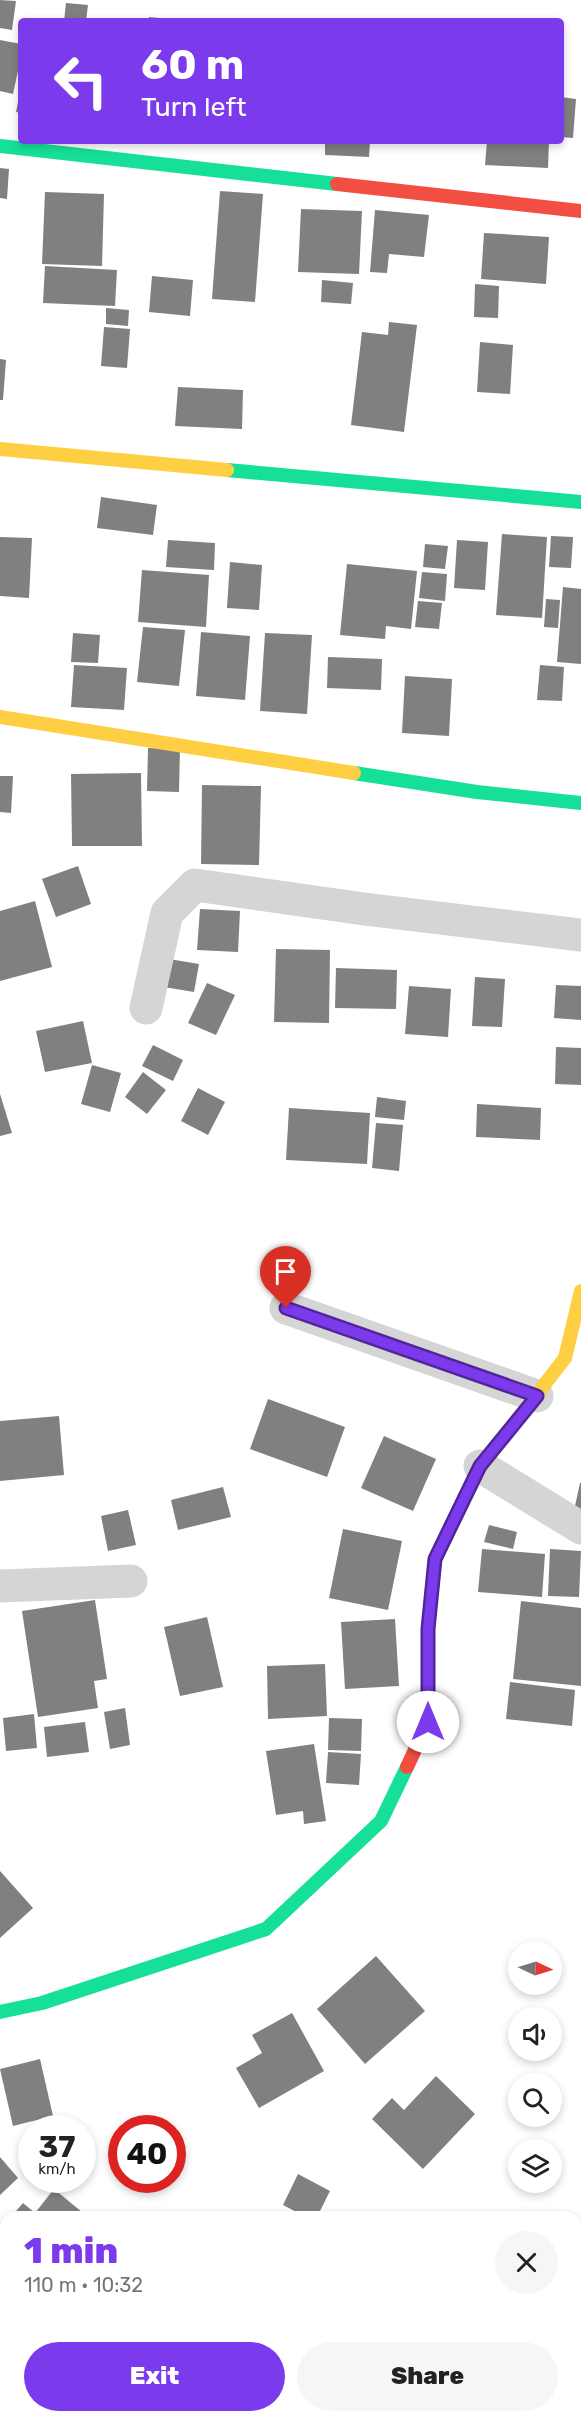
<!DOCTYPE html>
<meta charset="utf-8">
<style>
:root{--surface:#fff;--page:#f6f6f6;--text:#222;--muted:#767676;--accent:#7c3aed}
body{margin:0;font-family:Rubik,sans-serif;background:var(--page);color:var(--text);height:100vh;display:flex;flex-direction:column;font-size:22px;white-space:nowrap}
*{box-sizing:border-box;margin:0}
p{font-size:20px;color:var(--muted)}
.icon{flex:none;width:33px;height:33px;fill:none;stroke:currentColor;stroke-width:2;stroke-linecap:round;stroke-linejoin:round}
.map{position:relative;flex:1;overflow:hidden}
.side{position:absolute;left:0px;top:2211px;width:582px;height:212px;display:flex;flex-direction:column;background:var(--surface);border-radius:18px 18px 0 0;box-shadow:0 3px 9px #0003}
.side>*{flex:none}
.top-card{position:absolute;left:18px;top:18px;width:546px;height:126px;border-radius:6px;box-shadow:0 3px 9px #0003;background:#7c3aed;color:#fff;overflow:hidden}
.needle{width:39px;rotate:94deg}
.tools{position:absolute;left:508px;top:1941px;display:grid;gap:12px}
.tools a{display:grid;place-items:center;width:54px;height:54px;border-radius:50%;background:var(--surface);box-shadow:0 3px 9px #0003;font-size:30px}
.speed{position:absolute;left:18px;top:2115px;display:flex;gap:12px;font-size:30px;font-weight:700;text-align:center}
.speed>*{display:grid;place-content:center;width:78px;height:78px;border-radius:50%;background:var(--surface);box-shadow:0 3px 9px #0003;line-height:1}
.speed small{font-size:15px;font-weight:400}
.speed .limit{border:9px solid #d22;background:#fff;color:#111}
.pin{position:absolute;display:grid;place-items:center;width:51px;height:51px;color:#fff;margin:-62px -26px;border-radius:50% 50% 50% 0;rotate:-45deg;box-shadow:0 0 6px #0007}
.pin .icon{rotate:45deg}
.me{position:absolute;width:66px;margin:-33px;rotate:0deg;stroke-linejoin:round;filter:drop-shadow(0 0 4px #0008)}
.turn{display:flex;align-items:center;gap:21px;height:126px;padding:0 24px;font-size:27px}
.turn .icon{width:78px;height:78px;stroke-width:2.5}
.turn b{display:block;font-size:42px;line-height:51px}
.round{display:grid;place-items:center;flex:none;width:63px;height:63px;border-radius:32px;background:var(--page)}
.overview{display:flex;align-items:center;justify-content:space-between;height:102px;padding:0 24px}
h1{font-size:36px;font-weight:800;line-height:45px;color:var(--accent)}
.cta{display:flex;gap:12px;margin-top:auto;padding:12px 24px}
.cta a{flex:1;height:69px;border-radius:36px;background:var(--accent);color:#fff;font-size:24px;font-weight:800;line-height:69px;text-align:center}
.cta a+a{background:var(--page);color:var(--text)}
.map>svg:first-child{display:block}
.building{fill:#808080}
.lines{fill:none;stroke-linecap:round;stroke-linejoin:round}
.street{stroke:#d5d5d5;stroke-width:33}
.fast{stroke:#16e098;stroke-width:14}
.slow{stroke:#ffcf43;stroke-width:14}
.jam{stroke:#f24e42;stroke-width:14}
.route-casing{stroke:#51269a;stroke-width:15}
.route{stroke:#7c3aed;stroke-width:10}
</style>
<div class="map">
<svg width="581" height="2422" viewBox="0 0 581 2422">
<rect width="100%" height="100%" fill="#fff"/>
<g class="building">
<polygon points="0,0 16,1 12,30 0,28"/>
<polygon points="66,3 88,5 86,21 64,21"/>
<polygon points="149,17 171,19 171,21 149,21"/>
<polygon points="0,40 21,44 21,57 13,94 0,91"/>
<polygon points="20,92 21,92 21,113 16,112"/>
<polygon points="561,97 576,99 573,138 561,137"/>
<polygon points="325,141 370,141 369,157 325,155"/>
<polygon points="487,141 549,141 548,168 485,165"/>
<polygon points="0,168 9,169 7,199 0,198"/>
<polygon points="220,191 263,194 255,302 212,299"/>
<polygon points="45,192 104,194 102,266 42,264"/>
<polygon points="301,209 362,211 359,274 298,272"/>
<polygon points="375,210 429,215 424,257 389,254 387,273 370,272"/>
<polygon points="484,233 549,237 546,284 481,279"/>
<polygon points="45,266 117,270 115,306 43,303"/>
<polygon points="152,276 193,280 190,316 149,312"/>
<polygon points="322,280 353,283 351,304 321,302"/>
<polygon points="475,284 499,286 498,318 474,317"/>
<polygon points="106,308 129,310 128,326 106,324"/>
<polygon points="389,322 417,325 404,432 351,425 362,332 388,335"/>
<polygon points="104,327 130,329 127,368 101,366"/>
<polygon points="480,342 513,345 510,394 477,392"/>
<polygon points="0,359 6,360 3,400 0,400"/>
<polygon points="178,387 243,390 242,429 175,426"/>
<polygon points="101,497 157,505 153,535 97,528"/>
<polygon points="502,534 547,537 542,618 496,615"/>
<polygon points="551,536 573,537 571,568 549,567"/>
<polygon points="0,537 32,538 29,598 0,596"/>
<polygon points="168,540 215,543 214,570 166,567"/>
<polygon points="457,540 488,542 485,590 454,588"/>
<polygon points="425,544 448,546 445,569 423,567"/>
<polygon points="230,562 262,565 259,610 227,608"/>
<polygon points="347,564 417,571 411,629 386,626 385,639 340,635"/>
<polygon points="142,570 209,575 206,627 138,622"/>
<polygon points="422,572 447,574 445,601 419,598"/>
<polygon points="563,587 581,589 581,664 557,662"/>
<polygon points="546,599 560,600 558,628 544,627"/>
<polygon points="418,601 442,603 439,629 415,627"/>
<polygon points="143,627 185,630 179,686 137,682"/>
<polygon points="201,632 250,636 245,700 196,696"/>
<polygon points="73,633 100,635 98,663 71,662"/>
<polygon points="265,633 312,635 307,714 260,711"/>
<polygon points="328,657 382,659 381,690 327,688"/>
<polygon points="74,665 127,668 124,710 71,707"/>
<polygon points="540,665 564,667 562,701 537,700"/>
<polygon points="405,676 452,679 449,736 402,733"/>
<polygon points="148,748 180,749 179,792 147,791"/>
<polygon points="141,773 142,846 72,846 71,774"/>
<polygon points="0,776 13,776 11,813 0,812"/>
<polygon points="202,785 261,786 259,865 201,864"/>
<polygon points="78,866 91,904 56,917 42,879"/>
<polygon points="35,901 52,967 0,981 0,911"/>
<polygon points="200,909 240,911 238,952 197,950"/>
<polygon points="276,949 330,950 329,1023 274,1022"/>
<polygon points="163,958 199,964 194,992 158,986"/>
<polygon points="336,968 397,970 396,1009 335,1008"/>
<polygon points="475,977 505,979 502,1027 472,1026"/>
<polygon points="207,983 235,995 216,1035 188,1023"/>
<polygon points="556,985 581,986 581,1020 554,1018"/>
<polygon points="409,986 451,989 448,1037 405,1034"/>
<polygon points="83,1021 92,1063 45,1072 36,1031"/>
<polygon points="153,1045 183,1060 173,1081 142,1066"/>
<polygon points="556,1047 581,1048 581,1085 555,1084"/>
<polygon points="92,1065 121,1073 110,1112 81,1104"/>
<polygon points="143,1072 166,1090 147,1114 125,1097"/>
<polygon points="198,1088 225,1102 208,1135 181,1121"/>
<polygon points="0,1094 12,1133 0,1136"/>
<polygon points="377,1097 406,1101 404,1120 375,1117"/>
<polygon points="477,1104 541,1108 540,1140 476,1137"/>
<polygon points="289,1108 370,1113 367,1164 286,1160"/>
<polygon points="376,1123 403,1125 399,1171 372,1168"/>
<polygon points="268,1399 345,1427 327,1477 250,1449"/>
<polygon points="59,1416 64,1475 0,1481 0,1421"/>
<polygon points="384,1436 436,1459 413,1511 361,1488"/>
<polygon points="580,1483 581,1483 581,1517 573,1515"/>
<polygon points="223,1487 231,1517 178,1530 171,1500"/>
<polygon points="128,1510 136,1545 108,1551 101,1516"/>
<polygon points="489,1525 517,1532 513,1549 484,1542"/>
<polygon points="343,1529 402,1541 388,1610 329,1598"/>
<polygon points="482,1549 545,1554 542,1597 478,1592"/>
<polygon points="550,1549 581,1551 579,1597 548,1596"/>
<polygon points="95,1600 107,1679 94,1681 98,1708 38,1717 22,1611"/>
<polygon points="521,1601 581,1608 581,1686 513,1679"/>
<polygon points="207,1617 223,1687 180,1696 164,1627"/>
<polygon points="395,1619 399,1686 345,1689 341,1622"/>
<polygon points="325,1664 327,1716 268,1719 267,1666"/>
<polygon points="510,1682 575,1690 572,1726 506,1719"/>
<polygon points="125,1708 130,1745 110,1749 104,1712"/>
<polygon points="34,1714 37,1748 6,1751 3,1718"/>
<polygon points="329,1718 362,1719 361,1751 328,1750"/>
<polygon points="85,1722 89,1752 47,1757 44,1727"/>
<polygon points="314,1744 326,1821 304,1824 303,1811 276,1815 266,1751"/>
<polygon points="328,1752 361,1754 359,1785 326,1783"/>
<polygon points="0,1871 33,1908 0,1938"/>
<polygon points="376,1956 425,2011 365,2064 317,2009"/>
<polygon points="292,2013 324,2071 259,2108 236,2068 262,2053 252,2035"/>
<polygon points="40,2059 53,2116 13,2126 0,2069"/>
<polygon points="436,2076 475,2114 423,2169 372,2119 392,2098 404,2110"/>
<polygon points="0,2157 18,2178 0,2195"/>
<polygon points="298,2174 330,2191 317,2217 306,2217 283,2205"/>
<polygon points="54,2189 88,2217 11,2217 23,2203 35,2213"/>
<polygon points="6,2224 6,2257 0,2252 0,2231"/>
<polygon points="200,2416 217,2416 220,2422 192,2422"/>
</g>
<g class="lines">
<g class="street">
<polyline points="146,1008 167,913 195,885 364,909 581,935"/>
<polyline points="286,1308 537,1396"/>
<polyline points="480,1466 581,1528"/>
<polyline points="0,1586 131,1581"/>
<polyline points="0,2288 6,2299"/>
<polyline points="71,2416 74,2422"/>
</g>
<g class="fast">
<polyline points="0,146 337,184"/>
<polyline points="227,470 581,502"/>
<polyline points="354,773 477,792 581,803"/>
<polyline points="0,2012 42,2003 266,1929 381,1821 407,1767"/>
</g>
<g class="slow">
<polyline points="0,449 227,470"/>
<polyline points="0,717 354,773"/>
<polyline points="478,1470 565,1358 581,1291"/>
</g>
<g class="jam">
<polyline points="337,184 581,211"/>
<polyline points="407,1767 428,1722 428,1629 435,1559 478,1470"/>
</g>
</g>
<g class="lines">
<defs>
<polyline id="route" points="286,1308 537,1396 480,1466 435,1559 428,1629 428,1722"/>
</defs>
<use href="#route" class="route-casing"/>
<use href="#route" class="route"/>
</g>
</svg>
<div class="tools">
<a><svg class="needle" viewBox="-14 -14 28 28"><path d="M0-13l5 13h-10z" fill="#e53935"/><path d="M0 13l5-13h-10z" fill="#767676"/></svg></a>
<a><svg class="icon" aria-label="sound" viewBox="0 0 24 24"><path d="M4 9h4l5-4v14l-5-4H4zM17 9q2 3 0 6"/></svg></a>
<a><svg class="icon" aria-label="search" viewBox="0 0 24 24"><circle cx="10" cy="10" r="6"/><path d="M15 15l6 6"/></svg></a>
<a><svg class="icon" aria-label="layers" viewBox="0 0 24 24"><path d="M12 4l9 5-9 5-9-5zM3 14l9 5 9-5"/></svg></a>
</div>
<div class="speed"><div>37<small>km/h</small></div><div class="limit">40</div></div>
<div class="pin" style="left:286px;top:1308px;background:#d93025"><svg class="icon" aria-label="arrive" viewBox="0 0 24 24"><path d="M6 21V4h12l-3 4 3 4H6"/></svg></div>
<svg class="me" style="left:428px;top:1722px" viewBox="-20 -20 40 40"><circle r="19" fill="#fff"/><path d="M0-13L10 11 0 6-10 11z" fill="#7c3aed"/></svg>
<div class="top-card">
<div class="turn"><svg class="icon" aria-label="left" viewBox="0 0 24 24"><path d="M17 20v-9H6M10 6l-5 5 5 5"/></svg><div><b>60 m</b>Turn left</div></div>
</div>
<section class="side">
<div class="overview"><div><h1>1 min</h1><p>110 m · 10:32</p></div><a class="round"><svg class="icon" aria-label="close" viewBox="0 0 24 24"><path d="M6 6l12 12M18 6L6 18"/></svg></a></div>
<div class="cta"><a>Exit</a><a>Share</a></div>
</section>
</div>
